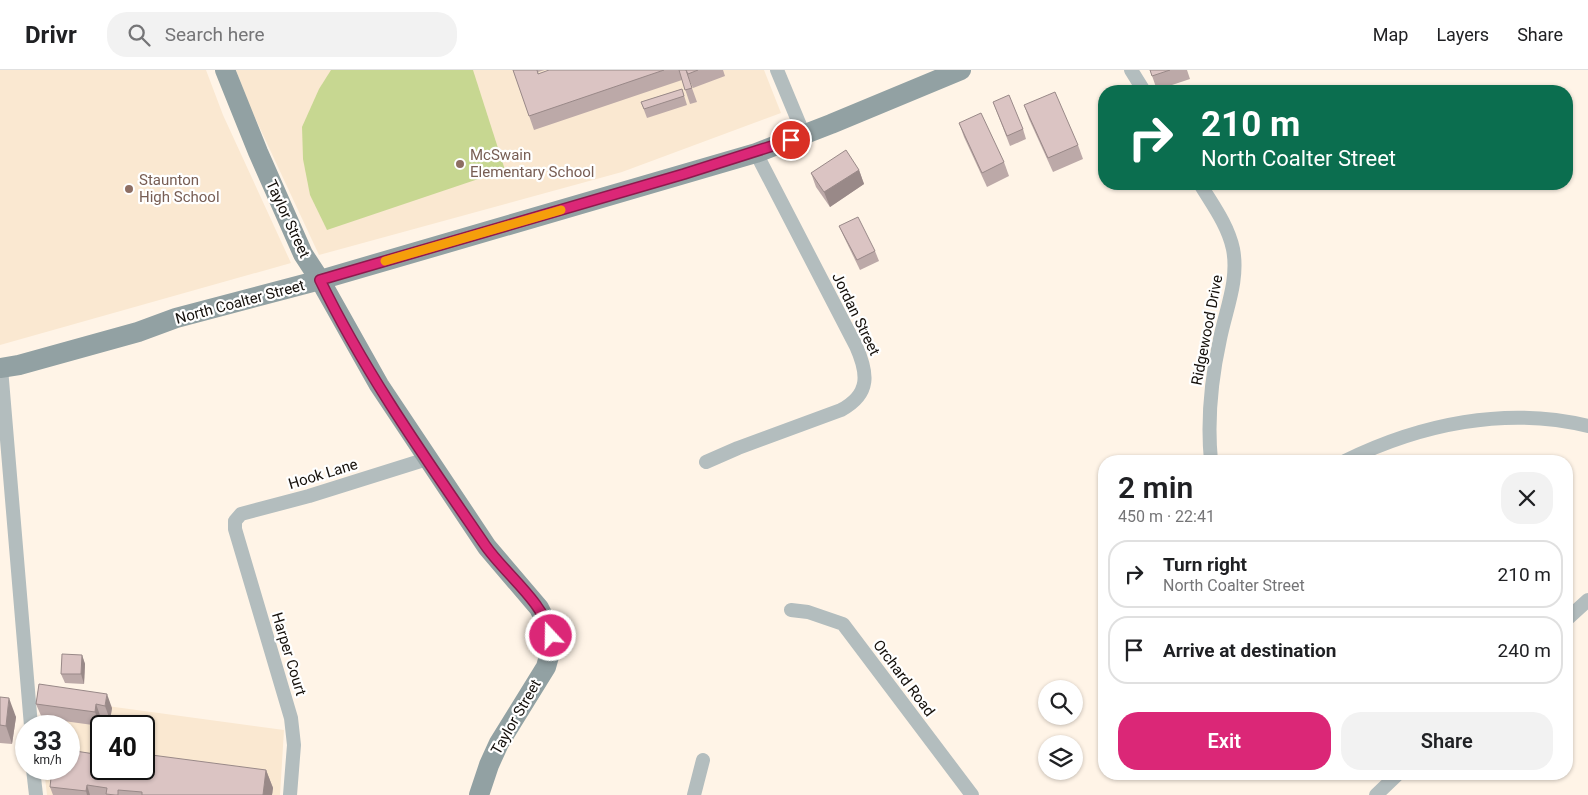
<!DOCTYPE html>
<meta charset="utf-8">
<style>
:root{--surface:#fff;--page:#f2f2f2;--text:#202124;--muted:#757577;--line:#e0e0e0;--accent:#db2777}
body{margin:0;font-family:Roboto,sans-serif;background:var(--page);color:var(--text);height:100vh;display:flex;flex-direction:column;font-size:19px;white-space:nowrap}
*{box-sizing:border-box;margin:0}
p{font-size:16px;color:var(--muted)}
.icon{flex:none;width:28px;height:28px;fill:none;stroke:currentColor;stroke-width:2;stroke-linecap:round;stroke-linejoin:round}
.map{position:relative;flex:1;overflow:hidden}
.details{position:absolute;left:1098px;top:385px;width:475px;height:325px;display:flex;flex-direction:column;background:var(--surface);border-radius:20px;box-shadow:0 1px 4px #0004}
.details>*{flex:none}
.banner{position:absolute;left:1098px;top:15px;width:475px;height:105px;border-radius:20px;box-shadow:0 1px 4px #0004;background:#0b6e4f;color:#fff;overflow:hidden}
.fabs{position:absolute;left:1038px;top:610px;display:grid;gap:10px}
.fabs a{display:grid;place-items:center;width:45px;height:45px;border-radius:50%;background:var(--surface);box-shadow:0 1px 4px #0004;font-size:25px}
.speed{position:absolute;left:15px;top:645px;display:flex;gap:10px;font-size:25px;font-weight:700;text-align:center}
.speed>*{display:grid;place-content:center;width:65px;height:65px;border-radius:50%;background:var(--surface);box-shadow:0 1px 4px #0004;line-height:1}
.speed small{font-size:12px;font-weight:400}
.speed .limit{border:2px solid #111;border-radius:8px;background:#fff;color:#111}
.pin{position:absolute;display:grid;place-items:center;width:42px;height:42px;color:#fff;margin:-21px;border:2px solid #fff;border-radius:50%;box-shadow:0 1px 5px #0007}
.me{position:absolute;width:55px;margin:-28px;rotate:339deg;stroke-linejoin:round;filter:drop-shadow(0 0 4px #0008)}
.turn{display:flex;align-items:center;gap:18px;height:105px;padding:0 20px;font-size:22px}
.turn .icon{width:65px;height:65px;stroke-width:2.5}
.turn b{display:block;font-size:35px;line-height:42px}
.round{display:grid;place-items:center;flex:none;width:52px;height:52px;border-radius:20px;background:var(--page)}
.summary{display:flex;align-items:center;justify-content:space-between;height:85px;padding:0 20px}
h1{font-size:30px;font-weight:600;line-height:38px}
.primary-button{display:flex;gap:10px;margin-top:auto;padding:10px 20px}
.primary-button a{flex:1;height:58px;border-radius:20px;background:var(--accent);color:#fff;font-size:20px;font-weight:600;line-height:58px;text-align:center}
.primary-button a+a{background:var(--page);color:var(--text)}
ul{padding:0;list-style:none}
li{display:flex;align-items:center;gap:15px;height:68px;margin:0 10px 8px;padding:0 10px;border:2px solid var(--line);border-radius:20px}
li div{flex:1}
li b{display:block;font-size:19px}
li em{font-style:normal}
header{display:flex;align-items:center;gap:30px;box-sizing:border-box;height:70px;padding:0 25px;background:var(--surface);border-bottom:1px solid var(--line)}
header strong{font-size:24px}
nav{display:flex;gap:28px;margin-inline-start:auto;font-size:18px}
.search{width:350px;height:45px;background:var(--page);display:flex;align-items:center;gap:12px;box-sizing:border-box;padding:0 18px;border-radius:20px;color:var(--muted);font-size:19px}
.map>svg:first-child{display:block}
.built{fill:#fae8d1;fill-rule:evenodd}
.green{fill:#c7d791}
.lines{fill:none;stroke-linecap:round;stroke-linejoin:round}
.street{stroke:#b3bdbe;stroke-width:14}
.secondary{stroke:#92a1a3;stroke-width:20}
.wall{fill:#bca9a8}
.shaded-wall{fill:#998988}
.building{fill:#dbc4c3;stroke:#998988}
.route-casing{stroke:#8e194d;stroke-width:12}
.route{stroke:#db2777;stroke-width:9}
.slow{stroke:#f59e0b;stroke-width:9}
.education-dot{fill:#8d6e63;stroke:#fff;stroke-width:2}
.labels{text-anchor:middle;dominant-baseline:central;stroke-width:4.5;stroke-linejoin:round;paint-order:stroke}
.education-label{font-size:15px;fill:#785e54;stroke:#fff;text-anchor:start}
.street-label{font-size:15px;fill:#15100b;stroke:#fff}
</style>
<header>
<strong>Drivr</strong>
<div class="search"><svg class="icon" aria-label="search" viewBox="0 0 24 24"><circle cx="10" cy="10" r="6"/><path d="M15 15l6 6"/></svg>Search here</div>
<nav><a>Map</a><a>Layers</a><a>Share</a></nav>
</header>
<div class="map">
<svg width="1588" height="725" viewBox="0 0 1588 725">
<rect width="100%" height="100%" fill="#fff4e7"/>
<g class="built">
<polygon points="0,0 206,0 223,45 291,193 0,275"/>
<polygon points="236,0 764,0 781,43 622,102 319,185 250,37"/>
<path d="M41 627 284 660 280 725H47L44 699H69V656H41ZM101 656H144V699H101Z"/>
</g>
<polygon class="green" points="331,0 473,0 505,100 327,160 310,125 303,89 302,57 319,19"/>
<g class="lines">
<g class="street">
<polyline points="777,0 804,65"/>
<polyline points="1131,0 1144,21"/>
<path d="M1200 114C1212 134 1228 155 1233 179 1239 210 1226 239 1220 269 1211 310 1207 350 1211 391"/>
<polyline points="1,298 31,656"/>
<path d="M1345 391C1420 354 1506 336 1588 356"/>
<path d="M706 392 738 378 841 340C871 324 868 303 856 276L756 83"/>
<polyline points="791,540 808,542 843,554 972,725"/>
<polyline points="1566,550 1588,530"/>
<polyline points="33,699 36,725"/>
<polyline points="290,725 294,675 291,648 235,459 235,451 241,444 309,426 427,389"/>
<polyline points="694,725 703,690"/>
<polyline points="1376,725 1398,704"/>
</g>
<g class="secondary">
<polyline points="225,0 258,82 303,184 320,210 379,315 487,477 539,538 548,556 551,566 551,579 546,597 499,673 489,695 479,725"/>
<polyline points="0,298 19,295 138,262 176,248 320,210 756,83 831,54 961,0"/>
</g>
</g>
<g class="wall">
<polygon points="513,0 545,0 538,2 539,4 549,0 723,0 725,6 693,18 688,7 697,32 690,34 682,10 534,60"/>
<polygon points="1150,0 1187,0 1190,9 1157,20"/>
<polygon points="682,19 687,35 647,48 641,32"/>
<polygon points="993,32 1023,59 1026,69 1010,76"/>
<polygon points="1024,35 1078,75 1083,89 1053,102 1029,49"/>
<polygon points="959,53 1004,92 1009,106 987,117 964,67"/>
<polygon points="859,100 864,114 830,137 816,117 811,103"/>
<polygon points="839,156 875,181 879,191 860,200 843,165"/>
<polygon points="82,585 85,594 84,614 65,613 61,604"/>
<polygon points="39,614 112,638 110,650 101,648 100,656 42,648 36,634"/>
<polygon points="0,627 16,647 12,674 0,673"/>
<polygon points="101,685 266,700 273,718 272,725 53,725 50,717"/>
</g>
<g class="shaded-wall">
<polygon points="859,100 864,114 830,137 824,122"/>
<polygon points="82,585 85,594 84,614 81,604"/>
<polygon points="107,624 112,638 110,650 105,636"/>
<polygon points="9,628 16,647 12,674 6,656"/>
<polygon points="96,634 101,648 100,656 95,642"/>
<polygon points="266,700 273,718 272,725 263,725"/>
<polygon points="87,715 90,725 87,725 86,721"/>
</g>
<g class="building">
<polygon points="513,0 537,0 538,4 549,0 664,0 529,46"/>
<polygon points="679,0 686,0 692,18 685,20"/>
<polygon points="686,0 698,0 688,4"/>
<polygon points="1150,0 1170,0 1152,6"/>
<polygon points="682,19 684,26 644,39 641,32"/>
<polygon points="1055,22 1078,75 1048,88 1024,35"/>
<polygon points="1009,25 1023,59 1007,66 993,32"/>
<polygon points="981,43 1004,92 982,103 959,53"/>
<polygon points="846,80 859,100 824,122 811,103"/>
<polygon points="858,147 875,181 857,190 839,156"/>
<polygon points="62,584 82,585 81,604 61,604"/>
<polygon points="39,614 107,624 105,636 96,634 95,642 36,634"/>
<polygon points="0,627 9,628 6,656 0,655"/>
<polygon points="69,680 101,685 101,699 144,699 144,684 266,700 263,725 142,725 142,722 118,720 118,725 115,725 106,724 107,718 87,715 86,721 50,717 52,699 69,699"/>
</g>
<g class="lines">
<defs>
<path id="route" d="M551 566C544 532 504 503 485 475 426 389 365 303 320 210L684 104 791 70"/>
</defs>
<use href="#route" class="route-casing"/>
<use href="#route" class="route"/>
<polyline class="slow" points="385,191 561,140"/>
</g>
<g class="education-dot">
<circle cx="460" cy="94" r="5"/>
<circle cx="129" cy="119" r="5"/>
</g>
<g class="labels">
<g class="education-label">
<text x="470" y="85">McSwain<tspan x="470" dy="17">Elementary School</tspan></text>
<text x="139" y="110">Staunton<tspan x="139" dy="17">High School</tspan></text>
</g>
<g class="street-label">
<text transform="translate(288 149) rotate(65)">Taylor Street</text>
<text transform="translate(240 232) rotate(-15)">North Coalter Street</text>
<text transform="translate(856 244) rotate(64)">Jordan Street</text>
<text transform="translate(1207 260) rotate(-79)">Ridgewood Drive</text>
<text transform="translate(323 404) rotate(-17)">Hook Lane</text>
<text transform="translate(289 584) rotate(73)">Harper Court</text>
<text transform="translate(904 608) rotate(53)">Orchard Road</text>
<text transform="translate(516 647) rotate(-60)">Taylor Street</text>
</g>
</g>
</svg>
<div class="fabs">
<a><svg class="icon" aria-label="search" viewBox="0 0 24 24"><circle cx="10" cy="10" r="6"/><path d="M15 15l6 6"/></svg></a>
<a><svg class="icon" aria-label="layers" viewBox="0 0 24 24"><path d="M12 4l9 5-9 5-9-5zM3 14l9 5 9-5"/></svg></a>
</div>
<div class="speed"><div>33<small>km/h</small></div><div class="limit">40</div></div>
<div class="pin" style="left:791px;top:70px;background:#d93025"><svg class="icon" aria-label="arrive" viewBox="0 0 24 24"><path d="M6 21V4h12l-3 4 3 4H6"/></svg></div>
<svg class="me" style="left:551px;top:566px" viewBox="-20 -20 40 40"><circle r="17" fill="#db2777" stroke="#fff" stroke-width="3"/><path d="M0-11L8 9 0 5-8 9z" fill="#fff"/></svg>
<div class="banner">
<div class="turn"><svg class="icon" aria-label="right" viewBox="0 0 24 24"><path d="M7 20v-9h11M14 6l5 5-5 5"/></svg><div><b>210 m</b>North Coalter Street</div></div>
</div>
<section class="details">
<div class="summary"><div><h1>2 min</h1><p>450 m · 22:41</p></div><a class="round"><svg class="icon" aria-label="close" viewBox="0 0 24 24"><path d="M6 6l12 12M18 6L6 18"/></svg></a></div>
<ul>
<li><svg class="icon" aria-label="right" viewBox="0 0 24 24"><path d="M7 20v-9h11M14 6l5 5-5 5"/></svg><div><b>Turn right</b><p>North Coalter Street</p></div><em>210 m</em></li>
<li><svg class="icon" aria-label="arrive" viewBox="0 0 24 24"><path d="M6 21V4h12l-3 4 3 4H6"/></svg><div><b>Arrive at destination</b></div><em>240 m</em></li>
</ul>
<div class="primary-button"><a>Exit</a><a>Share</a></div>
</section>
</div>
